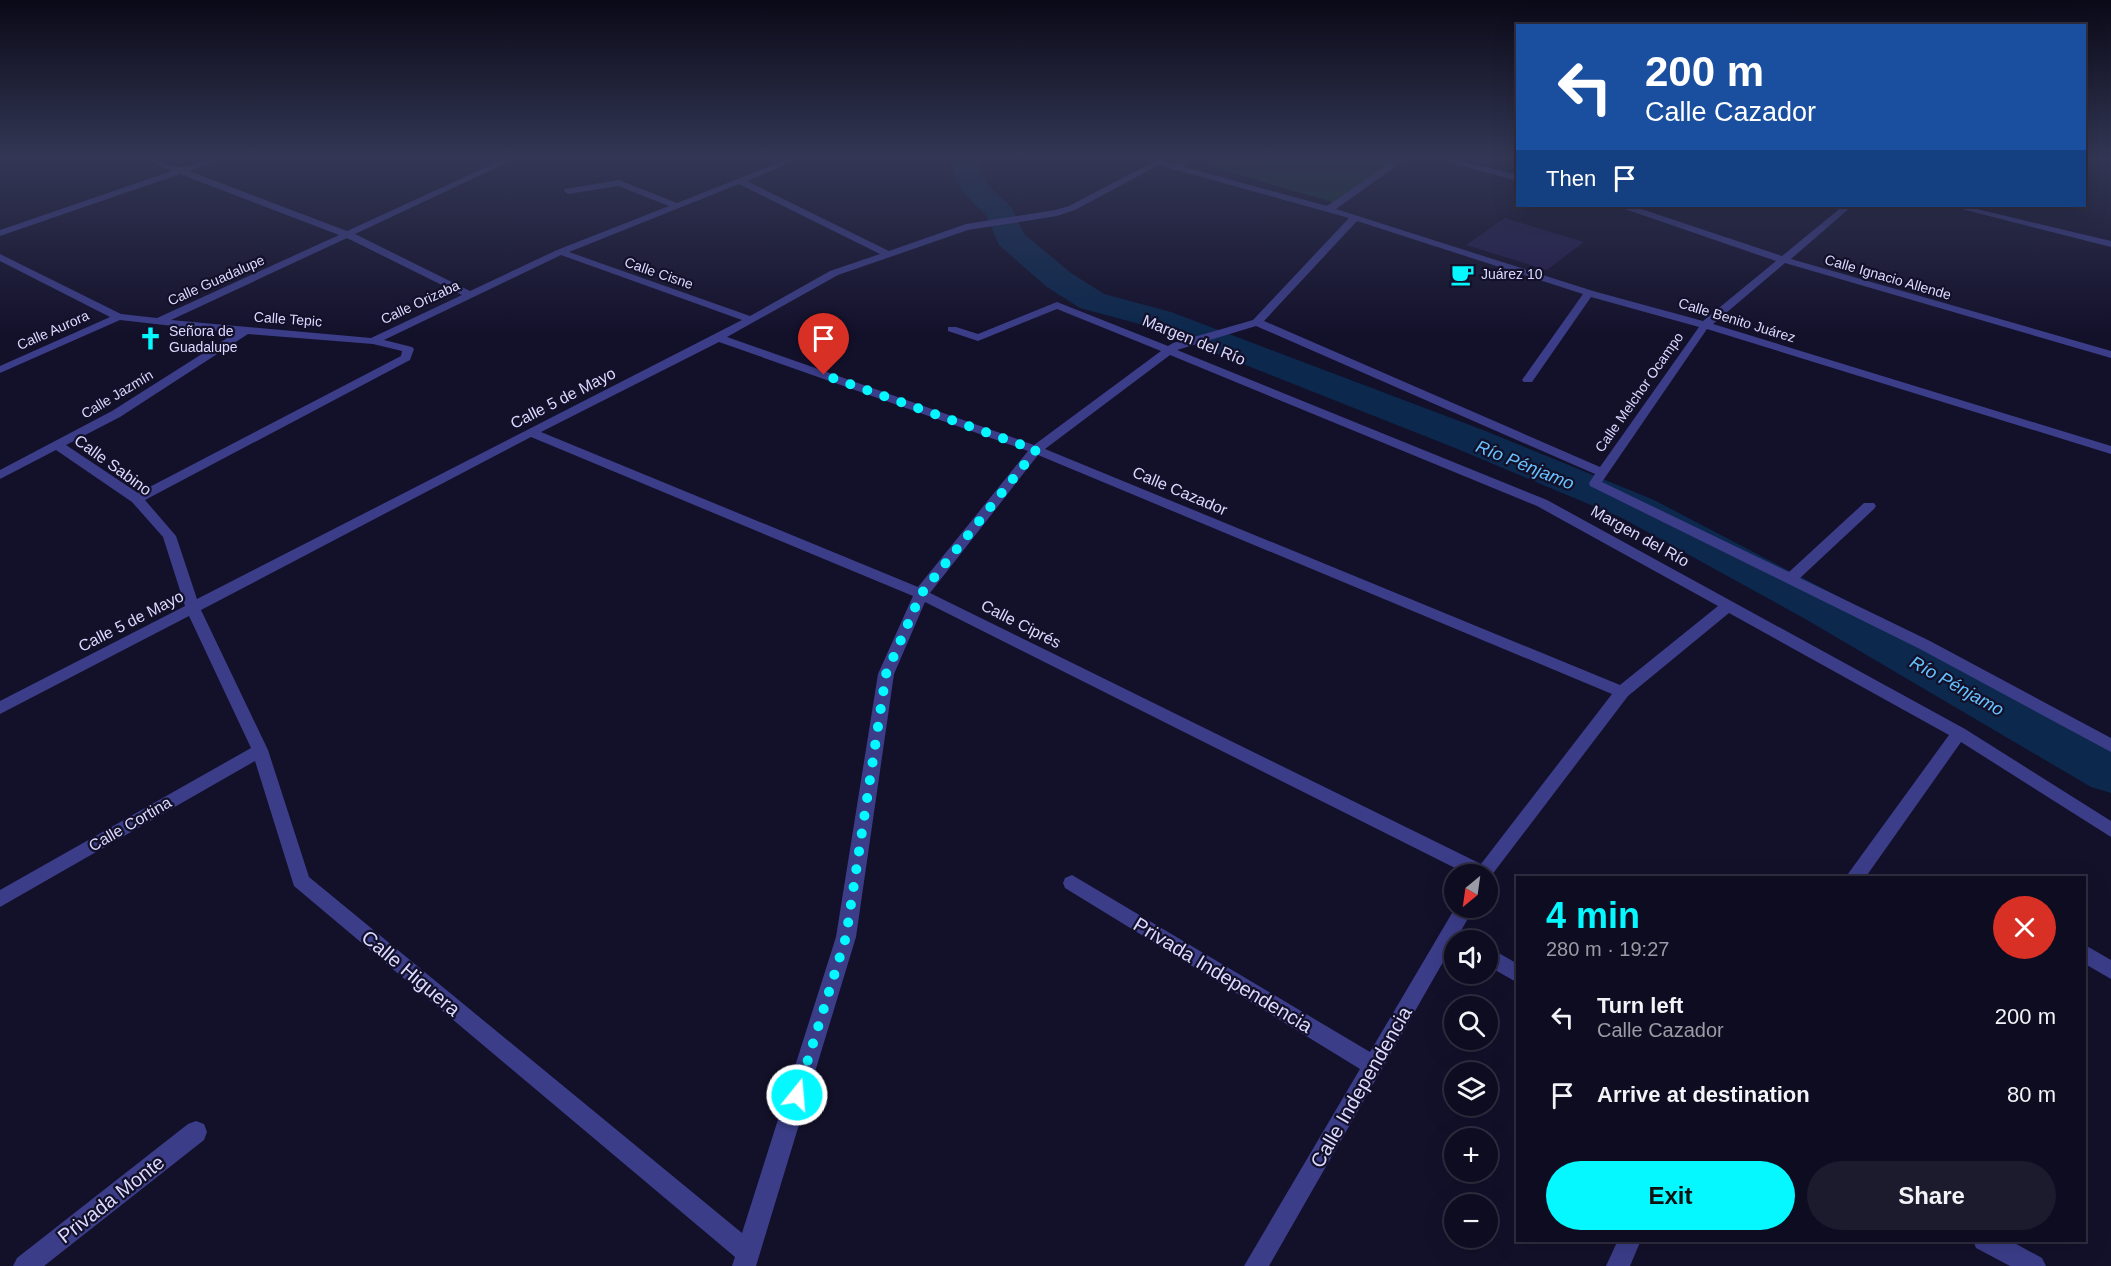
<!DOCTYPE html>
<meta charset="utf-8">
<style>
:root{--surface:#0e0c20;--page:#1c1a2d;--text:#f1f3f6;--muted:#9b9ba5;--line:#2e2c3e;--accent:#05f8ff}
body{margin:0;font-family:Arial,sans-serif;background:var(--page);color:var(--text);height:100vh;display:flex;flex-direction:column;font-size:22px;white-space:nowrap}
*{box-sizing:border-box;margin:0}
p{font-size:20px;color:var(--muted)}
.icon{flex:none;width:33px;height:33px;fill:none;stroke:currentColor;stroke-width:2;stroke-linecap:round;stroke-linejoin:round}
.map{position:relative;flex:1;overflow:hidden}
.side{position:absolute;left:1516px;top:876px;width:570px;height:366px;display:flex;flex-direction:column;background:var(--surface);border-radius:0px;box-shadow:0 6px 24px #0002,0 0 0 2px var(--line)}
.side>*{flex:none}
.guide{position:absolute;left:1516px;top:24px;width:570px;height:183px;border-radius:0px;box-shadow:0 6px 24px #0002,0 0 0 2px var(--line);background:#1a4fa0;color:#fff;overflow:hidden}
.needle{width:39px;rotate:209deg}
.buttons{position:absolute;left:1444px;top:864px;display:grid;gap:12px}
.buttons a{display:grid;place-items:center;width:54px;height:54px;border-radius:50%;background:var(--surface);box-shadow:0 6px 24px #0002,0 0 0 2px var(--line);font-size:30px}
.pin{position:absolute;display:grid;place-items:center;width:51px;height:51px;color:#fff;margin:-62px -26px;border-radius:50% 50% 50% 0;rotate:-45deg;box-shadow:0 0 6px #0007}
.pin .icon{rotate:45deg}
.me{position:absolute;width:66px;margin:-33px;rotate:17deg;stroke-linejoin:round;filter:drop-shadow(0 0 4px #0008)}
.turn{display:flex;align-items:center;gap:21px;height:126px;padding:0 30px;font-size:27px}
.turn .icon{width:78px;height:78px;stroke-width:2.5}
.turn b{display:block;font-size:42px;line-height:51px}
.then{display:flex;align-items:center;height:57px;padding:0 30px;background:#0003;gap:12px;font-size:22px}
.round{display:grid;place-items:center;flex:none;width:63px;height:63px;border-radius:32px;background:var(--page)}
.headline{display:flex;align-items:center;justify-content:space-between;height:102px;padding:0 30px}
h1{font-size:36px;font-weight:700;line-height:45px;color:var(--accent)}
.button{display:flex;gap:12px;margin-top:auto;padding:12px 30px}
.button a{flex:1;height:69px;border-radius:36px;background:var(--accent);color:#111;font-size:24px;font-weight:700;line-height:69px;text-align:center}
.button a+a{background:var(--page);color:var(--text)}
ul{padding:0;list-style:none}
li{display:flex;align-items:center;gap:18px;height:78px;padding:0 30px}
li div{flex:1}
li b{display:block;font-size:22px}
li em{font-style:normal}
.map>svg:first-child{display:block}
.green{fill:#133431}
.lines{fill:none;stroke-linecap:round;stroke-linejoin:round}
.river{fill:#0c284d;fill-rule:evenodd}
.building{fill:#221c4b}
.service{fill:#3b3d89;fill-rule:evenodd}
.pedestrian{fill:#3b3d89;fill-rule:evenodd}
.minor{fill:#3b3d89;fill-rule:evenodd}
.route{stroke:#05f8ff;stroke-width:10;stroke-dasharray:0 18}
.labels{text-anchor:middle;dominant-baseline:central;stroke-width:4.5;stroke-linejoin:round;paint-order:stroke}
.far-street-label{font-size:14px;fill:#dbd9ff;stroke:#13102a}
.far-poi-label{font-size:14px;fill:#dbd9ff;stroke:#13102a;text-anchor:start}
.street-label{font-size:16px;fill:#dbd9ff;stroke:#13102a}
.water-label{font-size:18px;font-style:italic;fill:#67c3ff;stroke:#13102a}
.near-street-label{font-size:20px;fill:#dbd9ff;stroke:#13102a}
</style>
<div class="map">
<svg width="2111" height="1266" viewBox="0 0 2111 1266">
<rect width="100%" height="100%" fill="#13102a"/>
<polygon class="green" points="1215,157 1399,157 1335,203 1205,165"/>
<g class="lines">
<polygon class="river" points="950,157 978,157 981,173 989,186 1012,208 1024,234 1071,273 1104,294 1171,312 1483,430 1654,500 1841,598 2111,746 2111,793 2091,787 1807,620 1622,518 1455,448 1147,326 1080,308 1047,287 999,245 987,217 962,191 953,173"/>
</g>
<polygon class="building" points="1505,218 1584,242 1547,270 1466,245"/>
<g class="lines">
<polygon class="service" points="622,157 632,157 634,159 631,161"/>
<polygon class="pedestrian" points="1185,157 1194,157 1179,170 1173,170 1173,166"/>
<g class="minor">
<path d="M140 157C154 157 171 169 182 167 197 166 209 157 225 157L189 171 347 231 508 157H519L355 234 470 291 557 250 669 206 618 186 568 194 564 191 565 189 619 180 677 203 793 157H805L747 181 889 251 966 224 1055 210 1069 206 1151 163 1135 157H1148L1327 206 1399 157H1409L1336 209 1593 291 1703 321 1776 261 1622 208 1621 206H1632L1782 256 1843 206H1852L1791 259 2111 351V358L1785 263 1713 324 2111 446V454L1707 329 1602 482 1789 572 1864 503H1874L1876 506 1874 509 1800 578 1930 641 2111 738V752L1920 649 1590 486 1589 483 1595 474 1256 326 1177 350 1547 500 1965 729 2111 821V837L1961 742 1865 878H1845L1949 735 1729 613 1628 696 1488 880V874H1467L925 602 894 674 856 937 756 1266H732L735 1257 294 886 255 761 0 907V890L251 748 189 616 0 714V701L185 606 163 537 132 502 56 450 0 479V470L112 411 235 333 120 320 0 373V366L110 317 0 261V254L121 314 157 318 339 235 180 174 0 236V230L172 171ZM1159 165 1349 218 1253 320 1173 343 1168 346 1057 302 978 334 956 327H948V331L978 341 1057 309 1161 351 1034 445 727 337 838 275 968 230 1057 216 1075 210ZM739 184 880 254 830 271 750 316 569 252ZM1357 221 1583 294 1522 380 1524 382H1532L1591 297 1699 327 1600 467 1264 321ZM347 238 462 295 371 338 171 320ZM561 255 742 320 197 599 176 536 145 500 410 360 414 349 412 347 384 340ZM248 334 373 344 402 351 401 356 138 493 66 445 120 417ZM719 342 1028 451 918 587 541 432ZM1170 355 1537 506 1718 606 1620 685 1045 449ZM531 437 913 596 878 674 836 937 742 1233 309 877 268 750 201 610ZM1038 455 1612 694 1481 864 930 593Z"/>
<polygon points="1430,157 1444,157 1518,175 1518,181"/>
<polygon points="1950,206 1964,206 2111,241 2111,247"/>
<polygon points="1072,875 1370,1052 1455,908 1474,908 1269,1266 1244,1266 1360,1069 1065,888 1063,883 1065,878"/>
<polygon points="2085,945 2111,960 2111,979 2085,964"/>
<polygon points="1488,947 1518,964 1518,983 1488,966"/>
<polygon points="196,1121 204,1124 207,1132 204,1140 44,1266 13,1266 17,1258 188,1124"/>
<polygon points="1618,1240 1641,1240 1630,1266 1606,1266"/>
<polygon points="1973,1240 2009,1240 2042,1258 2046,1266 2010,1266 1976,1248"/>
</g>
</g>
<linearGradient id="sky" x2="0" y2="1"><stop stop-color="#0a0917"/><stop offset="0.47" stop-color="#333755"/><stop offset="1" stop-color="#333755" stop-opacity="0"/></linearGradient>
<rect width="2111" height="334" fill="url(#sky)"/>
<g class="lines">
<polyline class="route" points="797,1095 846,937 886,674 921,594 1036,450 824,375"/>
</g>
<defs>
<symbol id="cafe-bare" viewBox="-9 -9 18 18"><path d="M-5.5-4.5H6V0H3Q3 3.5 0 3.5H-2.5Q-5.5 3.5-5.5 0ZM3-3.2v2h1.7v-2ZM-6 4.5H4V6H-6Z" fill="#05f8ff" stroke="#13102a" stroke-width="2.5" paint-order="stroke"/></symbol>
<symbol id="church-bare" viewBox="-9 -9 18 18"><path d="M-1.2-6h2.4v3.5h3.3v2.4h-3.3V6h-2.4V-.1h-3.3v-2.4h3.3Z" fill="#05f8ff" stroke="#13102a" stroke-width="2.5" paint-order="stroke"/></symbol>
</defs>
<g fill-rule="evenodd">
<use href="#cafe-bare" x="1446" y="258" width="33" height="33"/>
<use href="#church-bare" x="134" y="322" width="33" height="33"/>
</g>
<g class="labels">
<g class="far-street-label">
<text transform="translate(659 273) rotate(19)">Calle Cisne</text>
<text transform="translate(1888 277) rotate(16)">Calle Ignacio Allende</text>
<text transform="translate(216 280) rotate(-24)">Calle Guadalupe</text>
<text transform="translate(420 302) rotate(-25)">Calle Orizaba</text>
<text transform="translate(288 319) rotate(4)">Calle Tepic</text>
<text transform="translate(1737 320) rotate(17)">Calle Benito Juárez</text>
<text transform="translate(53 330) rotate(-24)">Calle Aurora</text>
<text transform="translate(1639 392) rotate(-55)">Calle Melchor Ocampo</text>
<text transform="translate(117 394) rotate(-31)">Calle Jazmín</text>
</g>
<g class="far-poi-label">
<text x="1481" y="274">Juárez 10</text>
<text x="169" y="331">Señora de<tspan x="169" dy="16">Guadalupe</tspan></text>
</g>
<g class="street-label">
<text transform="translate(1194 340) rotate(22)">Margen del Río</text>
<text transform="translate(563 398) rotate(-27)">Calle 5 de Mayo</text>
<text transform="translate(113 465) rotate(36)">Calle Sabino</text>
<text transform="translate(1180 491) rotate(23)">Calle Cazador</text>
<text transform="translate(1640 536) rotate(29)">Margen del Río</text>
<text transform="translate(131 621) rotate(-27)">Calle 5 de Mayo</text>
<text transform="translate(1021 624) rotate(27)">Calle Ciprés</text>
<text transform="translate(130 824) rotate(-30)">Calle Cortina</text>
</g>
<g class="water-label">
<text transform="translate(1525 465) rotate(22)">Río Pénjamo</text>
<text transform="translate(1957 686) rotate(29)">Río Pénjamo</text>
</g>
<g class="near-street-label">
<text transform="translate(411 973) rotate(40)">Calle Higuera</text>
<text transform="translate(1223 975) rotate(31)">Privada Independencia</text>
<text transform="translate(1361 1087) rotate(-60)">Calle Independencia</text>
<text transform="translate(111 1199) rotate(-38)">Privada Monte</text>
</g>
</g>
</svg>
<div class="buttons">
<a><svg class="needle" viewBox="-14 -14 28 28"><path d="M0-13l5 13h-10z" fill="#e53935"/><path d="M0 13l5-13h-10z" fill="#9b9ba5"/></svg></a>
<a><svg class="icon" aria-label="sound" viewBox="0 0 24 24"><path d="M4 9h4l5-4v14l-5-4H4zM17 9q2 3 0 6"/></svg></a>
<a><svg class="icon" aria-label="search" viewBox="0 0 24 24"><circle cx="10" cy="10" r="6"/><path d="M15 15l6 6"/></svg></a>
<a><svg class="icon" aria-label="layers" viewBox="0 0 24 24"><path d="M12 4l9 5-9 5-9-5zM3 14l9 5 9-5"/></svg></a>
<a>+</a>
<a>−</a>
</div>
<div class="pin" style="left:824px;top:375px;background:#d93025"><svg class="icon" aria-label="arrive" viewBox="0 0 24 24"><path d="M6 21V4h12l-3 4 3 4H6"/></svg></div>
<svg class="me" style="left:797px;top:1095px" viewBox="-20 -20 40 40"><circle r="17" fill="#05f8ff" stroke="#fff" stroke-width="3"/><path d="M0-11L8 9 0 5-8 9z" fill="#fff"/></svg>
<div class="guide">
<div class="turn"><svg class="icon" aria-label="left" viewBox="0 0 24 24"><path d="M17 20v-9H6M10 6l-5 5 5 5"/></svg><div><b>200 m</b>Calle Cazador</div></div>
<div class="then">Then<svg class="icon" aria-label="arrive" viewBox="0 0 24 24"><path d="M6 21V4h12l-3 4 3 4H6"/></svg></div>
</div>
<section class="side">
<div class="headline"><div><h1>4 min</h1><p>280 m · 19:27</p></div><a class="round" style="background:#d93025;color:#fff"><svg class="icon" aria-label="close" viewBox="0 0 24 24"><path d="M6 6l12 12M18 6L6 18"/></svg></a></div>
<ul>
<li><svg class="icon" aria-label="left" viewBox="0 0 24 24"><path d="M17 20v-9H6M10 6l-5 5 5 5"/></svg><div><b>Turn left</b><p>Calle Cazador</p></div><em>200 m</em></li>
<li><svg class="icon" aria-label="arrive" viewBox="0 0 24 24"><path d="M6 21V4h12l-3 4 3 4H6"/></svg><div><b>Arrive at destination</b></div><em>80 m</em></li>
</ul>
<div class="button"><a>Exit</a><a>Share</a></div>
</section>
</div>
